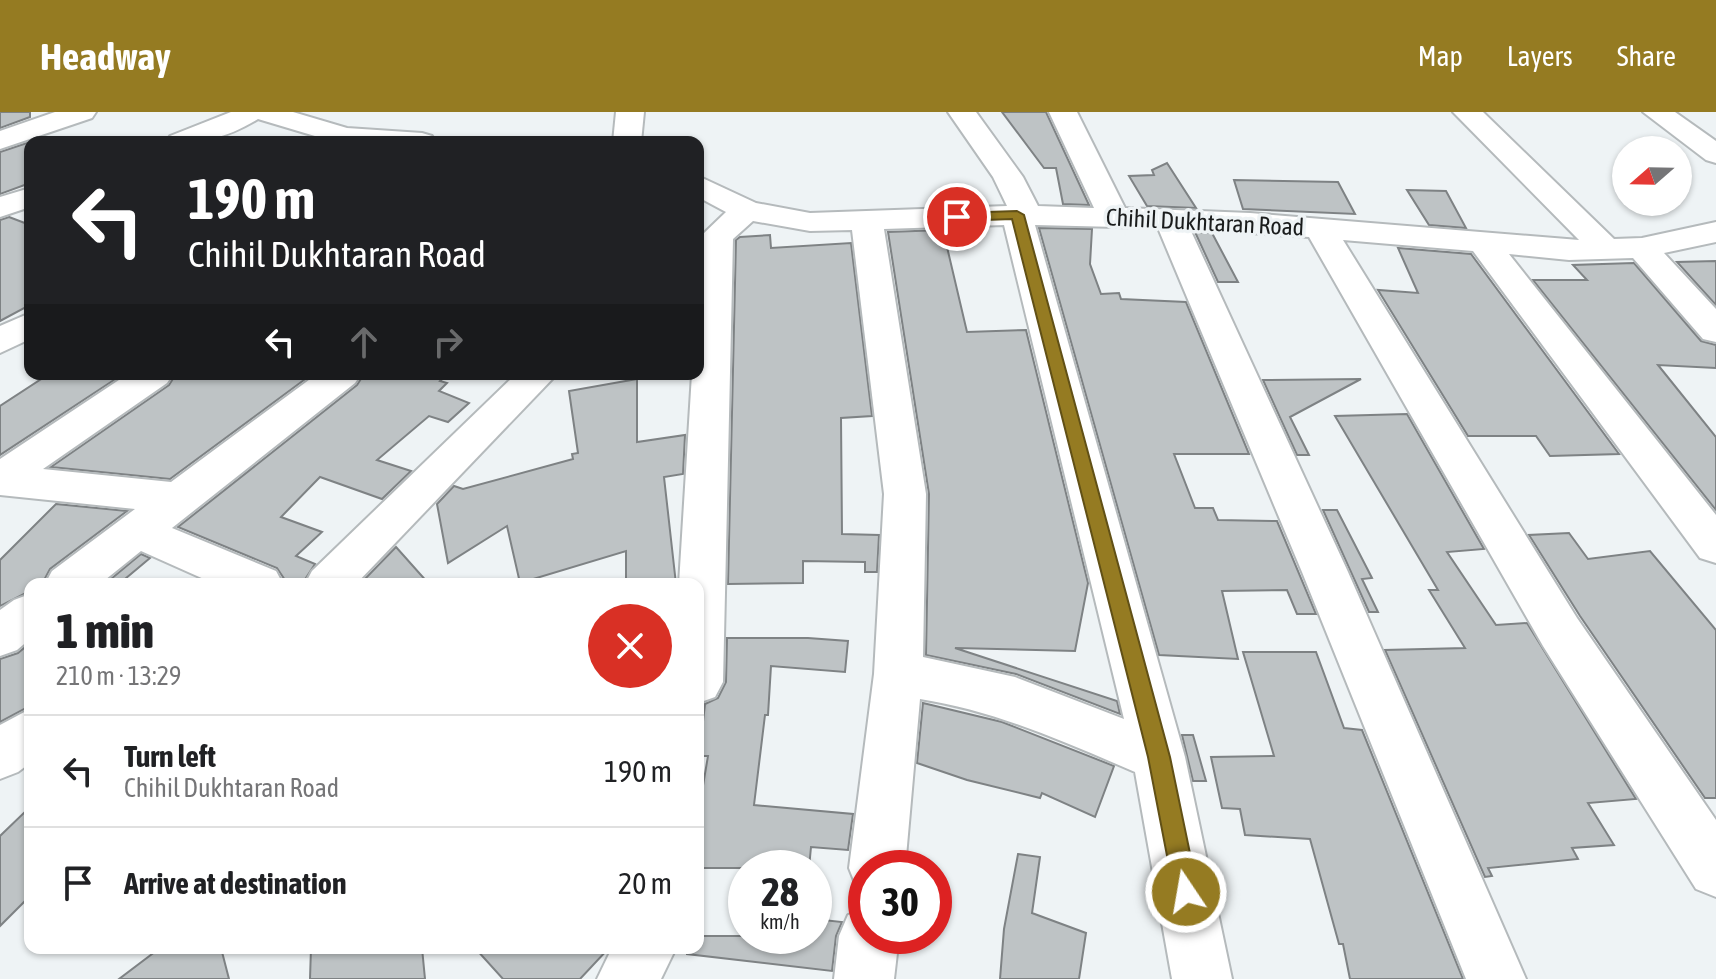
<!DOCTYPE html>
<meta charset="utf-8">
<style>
:root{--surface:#fff;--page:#f2f2f2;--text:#202124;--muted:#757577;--line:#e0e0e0;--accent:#957b22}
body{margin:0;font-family:"Asap Condensed",sans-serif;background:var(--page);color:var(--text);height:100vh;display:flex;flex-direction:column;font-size:30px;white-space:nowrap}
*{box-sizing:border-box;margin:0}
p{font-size:26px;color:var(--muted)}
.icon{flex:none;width:44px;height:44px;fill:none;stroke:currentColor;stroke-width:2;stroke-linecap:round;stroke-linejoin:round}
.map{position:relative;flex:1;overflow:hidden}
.side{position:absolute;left:24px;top:466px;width:680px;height:376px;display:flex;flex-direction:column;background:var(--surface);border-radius:16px;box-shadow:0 2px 6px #0004}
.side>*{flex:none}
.hud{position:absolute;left:24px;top:24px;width:680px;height:244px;border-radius:16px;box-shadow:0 2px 6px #0004;background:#202124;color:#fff;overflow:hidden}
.needle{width:52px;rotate:250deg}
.tools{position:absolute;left:1612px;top:24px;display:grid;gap:16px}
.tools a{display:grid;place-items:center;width:80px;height:80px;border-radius:50%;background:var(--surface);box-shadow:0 2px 6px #0004;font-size:40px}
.speed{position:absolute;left:728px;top:738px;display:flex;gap:16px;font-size:40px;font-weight:700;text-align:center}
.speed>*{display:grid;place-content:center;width:104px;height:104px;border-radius:50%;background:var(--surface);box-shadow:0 2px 6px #0004;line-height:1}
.speed small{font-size:20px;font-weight:400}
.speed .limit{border:12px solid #d22;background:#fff;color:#111}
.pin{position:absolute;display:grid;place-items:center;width:68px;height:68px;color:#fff;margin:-34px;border:4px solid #fff;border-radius:50%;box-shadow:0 2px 8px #0007}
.me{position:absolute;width:88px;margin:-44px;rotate:348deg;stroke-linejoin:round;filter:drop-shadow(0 0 6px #0008)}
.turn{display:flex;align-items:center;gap:28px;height:168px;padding:0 32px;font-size:36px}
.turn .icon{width:104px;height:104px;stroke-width:2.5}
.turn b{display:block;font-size:56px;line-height:68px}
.lanes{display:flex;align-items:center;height:76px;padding:0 32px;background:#0003;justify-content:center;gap:40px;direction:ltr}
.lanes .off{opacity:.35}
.round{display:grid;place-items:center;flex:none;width:84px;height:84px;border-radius:42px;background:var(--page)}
.overview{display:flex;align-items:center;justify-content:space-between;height:136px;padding:0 32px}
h1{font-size:48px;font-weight:800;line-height:60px}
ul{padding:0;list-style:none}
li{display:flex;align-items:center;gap:24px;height:112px;padding:0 32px;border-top:2px solid var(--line)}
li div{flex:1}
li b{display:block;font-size:30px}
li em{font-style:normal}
header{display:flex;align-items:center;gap:48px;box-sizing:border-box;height:112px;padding:0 40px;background:var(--accent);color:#fff}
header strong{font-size:38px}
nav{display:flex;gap:44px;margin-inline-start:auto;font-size:28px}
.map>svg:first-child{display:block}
.building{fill:#bec3c5;stroke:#7e8284;stroke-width:2}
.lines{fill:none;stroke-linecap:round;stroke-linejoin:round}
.minor-casing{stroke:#b5babc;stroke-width:4}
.minor{fill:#fff;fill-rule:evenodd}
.route{fill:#957b22;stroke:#615016;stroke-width:2}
.labels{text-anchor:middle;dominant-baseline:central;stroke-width:7;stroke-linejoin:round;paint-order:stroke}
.far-street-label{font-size:24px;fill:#1a1c1c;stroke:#eef3f5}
</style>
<header>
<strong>Headway</strong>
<nav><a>Map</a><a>Layers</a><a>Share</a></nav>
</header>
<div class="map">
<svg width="1716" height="867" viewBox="0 0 1716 867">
<rect width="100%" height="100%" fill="#eef3f5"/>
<g class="building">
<polygon points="0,0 30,0 30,5 0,16"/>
<polygon points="1002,0 1046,0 1089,93 1063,92 1056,56 1044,56"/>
<polygon points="30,30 30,71 0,82 0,40"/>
<polygon points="1167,51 1196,96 1147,94 1129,64 1154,63 1152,58"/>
<polygon points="1234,68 1338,70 1355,102 1243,97"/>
<polygon points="1407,78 1446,79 1466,116 1429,113"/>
<polygon points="9,105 30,113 30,193 0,209 0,108"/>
<polygon points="1039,116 1092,117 1090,152 1101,182 1119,181 1121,187 1186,190 1249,342 1174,342 1195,396 1213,396 1218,408 1277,409 1316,502 1297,502 1287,478 1222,479 1238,547 1159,543"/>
<polygon points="943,118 967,220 1026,218 1088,471 1075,539 955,536 1117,589 1120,602 1016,562 926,543 929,382 888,120"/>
<polygon points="1195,120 1212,121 1238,170 1218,170"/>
<polygon points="770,123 771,136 851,131 872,304 841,306 842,422 879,423 877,460 865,460 865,450 803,449 803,471 728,472 736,128 740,125"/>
<polygon points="1398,136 1471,142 1619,342 1550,344 1536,324 1468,324 1378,178 1418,181"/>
<polygon points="1716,149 1716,193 1677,150"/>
<polygon points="1634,151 1701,229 1716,233 1716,256 1658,253 1716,325 1716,398 1533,168 1587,168 1573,153"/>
<polygon points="49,262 123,262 0,343 0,294"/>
<polygon points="176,262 312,262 170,367 51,355 169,273"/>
<polygon points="364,262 447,262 440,269 447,271 439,279 469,291 448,310 429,304 377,348 411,359 382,387 320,365 281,405 322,420 296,444 315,452 302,472 285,468 277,456 178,415 357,273"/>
<polygon points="637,267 637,330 685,323 683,362 664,365 676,472 626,472 626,439 520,471 507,414 448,451 437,392 454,374 463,377 573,347 572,342 578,341 569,279"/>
<polygon points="1361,267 1290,305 1309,343 1297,343 1263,268"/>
<polygon points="1407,302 1484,437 1447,440 1496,513 1527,511 1636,687 1588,691 1614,733 1572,736 1578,747 1488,756 1492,764 1485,765 1385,538 1465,536 1429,478 1438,478 1335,304"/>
<polygon points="56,392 127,399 50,457 42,472 30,472 30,479 0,494 0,448"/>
<polygon points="1323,398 1337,398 1372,466 1362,467 1378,500 1369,500"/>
<polygon points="1569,421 1588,447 1650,439 1716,518 1716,686 1705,686 1580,504 1529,423"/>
<polygon points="396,435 429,472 360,472"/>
<polygon points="141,442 150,446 119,472 105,472"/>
<polygon points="727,526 808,526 848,529 845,560 771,554 768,603 765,603 754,693 853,702 848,738 811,735 809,756 698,756 698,703 708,644 699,644 705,592 718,586 726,570"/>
<polygon points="30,531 30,594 0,610 0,547 18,541"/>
<polygon points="1243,540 1316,540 1344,616 1362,618 1463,867 1350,867 1343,832 1339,832 1310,727 1245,723 1240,697 1222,696 1211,645 1274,644"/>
<polygon points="923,591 1002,610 1114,654 1095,705 1042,681 1040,686 967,668 917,651"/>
<polygon points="1182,623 1193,623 1206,669 1193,669"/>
<polygon points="30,695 30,784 0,814 0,724"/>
<polygon points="1018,742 1040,745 1032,801 1086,821 1079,867 1000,867 1004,817"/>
<polygon points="814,807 842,810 836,824 832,859 687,842 687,836 698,836 698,824 814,824"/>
<polygon points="160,836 221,836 229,867 119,867"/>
<polygon points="311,836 422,836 425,867 310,867"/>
<polygon points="475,836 609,836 580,867 503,867"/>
</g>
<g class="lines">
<defs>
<g id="minor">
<polygon points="55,0 96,0 92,6 0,37 0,19"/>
<path d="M231 0H293L347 16 422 21 432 24 436 30H335L258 7C225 27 204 30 166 30L170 24Z"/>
<polygon points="616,0 644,0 641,30 613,30"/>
<path d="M948 0H976L1023 65 1038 94 1094 96 1049 0H1077L1125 96 1250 101 1579 128 1453 0H1483L1614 127 1642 126 1716 110V130L1664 141 1716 197V230L1703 227 1633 146 1569 148 1509 142 1716 403V451L1700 446 1473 139 1343 128 1577 506 1716 708V785L1696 777 1543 534 1309 125 1190 117 1348 460 1526 867H1466L1302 460 1158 116 1035 113 1185 645 1232 867H1172L1135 660C1065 630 996 599 920 587L905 756H866V779L857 776 849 756 874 562 884 382 852 118 810 119 753 109 733 127 723 570 715 585 698 591V472H679L692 262H698L701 124 726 100 698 85V64L756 91 810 101 1007 94 993 65ZM1004 113 1124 607 1015 565 923 545 926 382 884 117Z"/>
<polygon points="1643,0 1675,0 1716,29 1716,51 1706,48"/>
<polygon points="30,76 30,95 0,105 0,85"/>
<polygon points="30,201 30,227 0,241 0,214"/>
<polygon points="128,262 173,262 167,271 43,357 171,370 317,262 361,262 355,271 172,416 276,459 283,472 215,472 141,439 100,472 45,472 52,459 135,397 0,383 0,347"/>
<polygon points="516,262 557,262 356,472 305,472 312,459"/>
<polygon points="30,482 30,527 17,538 0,544 0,498 14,488"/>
<polygon points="30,597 30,651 18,660 0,667 0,613"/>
<polygon points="866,796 866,824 899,824 894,867 834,867 839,824 848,803"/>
<polygon points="612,836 676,836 661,867 597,867"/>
</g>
</defs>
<use href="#minor" class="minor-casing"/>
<use href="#minor" class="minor"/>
</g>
<polygon class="route" points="1017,99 1024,103 1170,645 1198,780 1195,788 1186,791 1178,788 1174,780 1148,645 1012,107 957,109 951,105 957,101"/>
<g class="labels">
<g class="far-street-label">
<text transform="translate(1205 110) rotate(3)">Chihil Dukhtaran Road</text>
</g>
</g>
</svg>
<div class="tools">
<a><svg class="needle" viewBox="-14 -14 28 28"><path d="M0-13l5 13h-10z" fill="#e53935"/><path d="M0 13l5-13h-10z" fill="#757577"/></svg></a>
</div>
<div class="speed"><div>28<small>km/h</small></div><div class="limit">30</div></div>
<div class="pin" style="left:957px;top:105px;background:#d93025"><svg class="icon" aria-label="arrive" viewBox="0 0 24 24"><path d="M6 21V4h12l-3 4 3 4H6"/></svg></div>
<svg class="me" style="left:1186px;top:780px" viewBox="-20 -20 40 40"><circle r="17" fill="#957b22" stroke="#fff" stroke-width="3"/><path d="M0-11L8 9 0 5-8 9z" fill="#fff"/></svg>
<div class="hud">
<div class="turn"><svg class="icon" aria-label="left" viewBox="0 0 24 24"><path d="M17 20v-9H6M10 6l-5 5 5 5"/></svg><div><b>190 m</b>Chihil Dukhtaran Road</div></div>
<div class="lanes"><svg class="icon" aria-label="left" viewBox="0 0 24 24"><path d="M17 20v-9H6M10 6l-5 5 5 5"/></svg><svg class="icon off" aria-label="ahead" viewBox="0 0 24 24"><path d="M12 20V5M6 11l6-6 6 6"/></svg><svg class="icon off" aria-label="right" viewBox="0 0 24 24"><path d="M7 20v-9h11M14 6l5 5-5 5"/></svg></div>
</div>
<section class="side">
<div class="overview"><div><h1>1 min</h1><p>210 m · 13:29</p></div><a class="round" style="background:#d93025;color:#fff"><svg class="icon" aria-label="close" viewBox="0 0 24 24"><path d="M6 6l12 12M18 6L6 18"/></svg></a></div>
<ul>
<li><svg class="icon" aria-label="left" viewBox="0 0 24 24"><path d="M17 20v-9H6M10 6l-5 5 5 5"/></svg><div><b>Turn left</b><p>Chihil Dukhtaran Road</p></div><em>190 m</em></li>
<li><svg class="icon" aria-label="arrive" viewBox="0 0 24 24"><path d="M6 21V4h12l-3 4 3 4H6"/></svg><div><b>Arrive at destination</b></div><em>20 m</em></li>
</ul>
</section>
</div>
